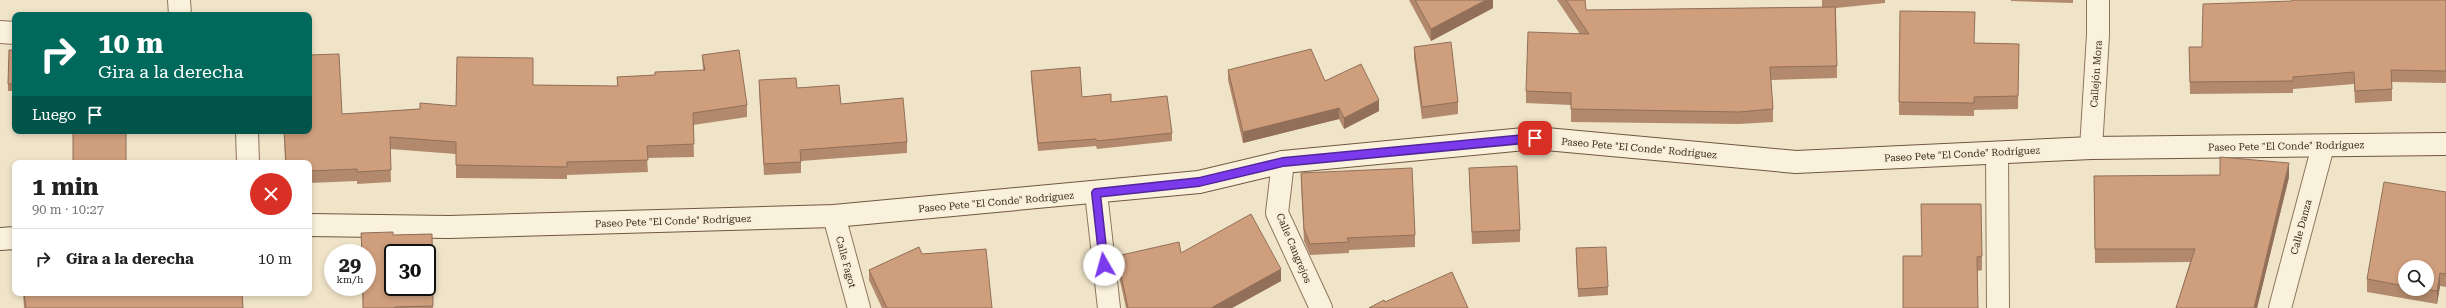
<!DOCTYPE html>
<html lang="es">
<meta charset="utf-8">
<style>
:root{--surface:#fff;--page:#f2f2f2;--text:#222;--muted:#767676;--line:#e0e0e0}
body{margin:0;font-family:"Roboto Serif",serif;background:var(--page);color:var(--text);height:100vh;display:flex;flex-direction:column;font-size:15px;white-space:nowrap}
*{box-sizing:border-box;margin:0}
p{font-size:13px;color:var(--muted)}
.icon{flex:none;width:22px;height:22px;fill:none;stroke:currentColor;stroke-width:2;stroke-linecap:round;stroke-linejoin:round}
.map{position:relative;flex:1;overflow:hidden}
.sheet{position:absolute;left:12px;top:160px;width:300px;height:136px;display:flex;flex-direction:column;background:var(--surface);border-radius:8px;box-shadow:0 2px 6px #0003}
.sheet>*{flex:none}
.top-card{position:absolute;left:12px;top:12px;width:300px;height:122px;border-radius:8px;box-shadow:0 2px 6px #0003;background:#00695c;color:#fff;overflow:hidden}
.controls{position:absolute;left:2398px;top:260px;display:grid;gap:8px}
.controls a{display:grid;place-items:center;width:36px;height:36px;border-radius:50%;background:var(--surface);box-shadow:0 2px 6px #0003;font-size:20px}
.speed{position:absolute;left:324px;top:244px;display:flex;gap:8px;font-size:20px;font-weight:700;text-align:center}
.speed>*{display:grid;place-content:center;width:52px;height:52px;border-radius:50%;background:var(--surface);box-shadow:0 2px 6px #0003;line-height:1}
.speed small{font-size:10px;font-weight:400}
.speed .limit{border:2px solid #111;border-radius:6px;background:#fff;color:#111}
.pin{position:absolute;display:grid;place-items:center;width:34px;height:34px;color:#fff;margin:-17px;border-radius:8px;box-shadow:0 2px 6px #0006}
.me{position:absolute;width:44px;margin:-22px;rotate:353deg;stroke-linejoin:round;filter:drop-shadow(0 0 3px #0008)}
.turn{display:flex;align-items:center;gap:14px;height:84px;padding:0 20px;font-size:18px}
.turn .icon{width:52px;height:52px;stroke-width:2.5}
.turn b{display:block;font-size:28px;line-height:34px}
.then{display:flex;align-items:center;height:38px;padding:0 20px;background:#0003;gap:8px;font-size:15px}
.round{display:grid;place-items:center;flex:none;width:42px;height:42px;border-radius:21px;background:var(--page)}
.head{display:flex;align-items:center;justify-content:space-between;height:68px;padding:0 20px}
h1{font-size:24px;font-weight:700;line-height:30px}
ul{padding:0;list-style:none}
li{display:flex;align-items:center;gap:12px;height:60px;padding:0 20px;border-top:1px solid var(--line)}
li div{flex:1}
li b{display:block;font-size:15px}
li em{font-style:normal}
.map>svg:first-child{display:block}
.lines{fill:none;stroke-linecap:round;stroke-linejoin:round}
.street-casing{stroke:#8d765c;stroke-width:24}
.secondary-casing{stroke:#6f573f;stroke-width:24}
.street{stroke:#faf1dc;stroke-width:22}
.secondary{stroke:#faf1dc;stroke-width:22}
.wall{fill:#b2896c;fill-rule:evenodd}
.shaded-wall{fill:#916f58}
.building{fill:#cf9f7d;stroke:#916f58;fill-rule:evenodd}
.route-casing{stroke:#51269a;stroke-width:10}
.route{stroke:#7c3aed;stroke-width:7}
.labels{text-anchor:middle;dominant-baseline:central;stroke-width:3;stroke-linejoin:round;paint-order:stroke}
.street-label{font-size:10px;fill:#3d2e20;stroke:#f7eed8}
</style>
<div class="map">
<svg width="2446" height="308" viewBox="0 0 2446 308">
<rect width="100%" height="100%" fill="#f0e4c8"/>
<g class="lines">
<defs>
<g id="street">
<polyline points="179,0 180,15"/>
<polyline points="0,32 15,33"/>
<polyline points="247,131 248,163"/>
<polyline points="2091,148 2098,35 2098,0"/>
<polyline points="1997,153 1998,308"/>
<polyline points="1283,162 1277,213 1321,308"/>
<polyline points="1096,193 1109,308"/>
<polyline points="834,216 859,308"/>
<polyline points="2280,308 2323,146"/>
</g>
<g id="secondary">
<polyline points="309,225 449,227 834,216 1199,182 1283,162 1535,138 1796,162 2091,148 2446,144"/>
<polyline points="0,239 15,238"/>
</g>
</defs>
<use href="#street" class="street-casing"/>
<use href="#secondary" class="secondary-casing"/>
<use href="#street" class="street"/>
<use href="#secondary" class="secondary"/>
</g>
<g class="wall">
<polygon points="1409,0 1493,0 1493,8 1431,41"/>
<polygon points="1557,0 1585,0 1586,10 1822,7 1822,0 1885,0 1885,3 1836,8 1837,78 1771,80 1773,109 1773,122 1739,124 1571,122 1571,105 1526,103 1526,91 1580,34"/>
<polygon points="2011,0 2073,0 2073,3 2011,1"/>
<polygon points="2446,0 2446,83 2392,82 2392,101 2355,103 2354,84 2293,89 2293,93 2190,94 2189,47 2202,47"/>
<polygon points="1900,11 1975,43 2019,44 2018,109 1974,110 1974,116 1899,115"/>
<polygon points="1414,47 1458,102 1458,114 1422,119 1414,58"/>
<polygon points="15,50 15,91 8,91 8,84"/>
<polygon points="702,55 747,105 747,117 693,125 694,157 647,158 648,172 567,175 567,179 456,178 456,154 390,149 391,182 357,184 357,181 309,183 309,163 285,163 284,131 309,131 342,114 420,109 456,106 533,85 617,86 617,77 655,75 703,70"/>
<polygon points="1228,70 1325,81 1379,111 1344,129 1339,119 1243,143 1228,80"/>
<polygon points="1031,71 1082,97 1111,102 1172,133 1172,141 1097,149 1096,146 1038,151 1031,78"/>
<polygon points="759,80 797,88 841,104 907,142 907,153 801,161 801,173 764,175 759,91"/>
<polygon points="1469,168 1520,230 1520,242 1472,244"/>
<polygon points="1301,173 1415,235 1415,247 1349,250 1349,253 1310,255 1304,241 1301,185"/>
<polygon points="2094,176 2289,177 2257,308 2176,308 2190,262 2095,263"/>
<path d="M2446 192V287L2440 286 2437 304 2367 292V279ZM2405 267 2427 289H2405Z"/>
<polygon points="361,233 393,235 432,234 433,308 363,308 362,287 367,287 367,253 361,253"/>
<polygon points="1576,248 1608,287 1608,295 1578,297"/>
<polygon points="1181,253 1281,281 1232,308 1126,308 1117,267 1117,256"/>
<polygon points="922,254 992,308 882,308 869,280 869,270"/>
<polygon points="1922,256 1982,256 1982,270 1978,271"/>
<polygon points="23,293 242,293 243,308 24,308"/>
</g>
<g class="shaded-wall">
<polygon points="1486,0 1493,0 1493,8 1431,41 1431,29"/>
<polygon points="1379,100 1379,111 1344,129 1344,118"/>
<polygon points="1339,108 1339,119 1243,143 1243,132"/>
<polygon points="2289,163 2289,177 2257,308 2254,308"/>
<polygon points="1281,269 1281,281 1232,308 1211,308"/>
<polygon points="2440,273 2440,286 2437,304 2437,291"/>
</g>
<g class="building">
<polygon points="1415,0 1486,0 1431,29"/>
<polygon points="1566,0 1585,0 1586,10 1835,7 1837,66 1770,67 1773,109 1739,112 1571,109 1571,93 1526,91 1528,32 1589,34"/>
<polygon points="2292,0 2446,0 2446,71 2391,70 2392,89 2355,91 2354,72 2293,77 2293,81 2190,82 2189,47 2202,47 2203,4 2292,1"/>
<polygon points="1900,11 1975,12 1974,43 2019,44 2018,96 1974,97 1974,103 1899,102"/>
<polygon points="1451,42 1458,102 1422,107 1414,47"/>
<polygon points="1311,49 1325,81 1361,64 1379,100 1344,118 1339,108 1243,132 1228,70"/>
<polygon points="9,50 15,50 15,84 8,84"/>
<polygon points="739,50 747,105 693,113 694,144 647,146 648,160 567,162 567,167 456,165 456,142 390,137 391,170 357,172 357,169 309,171 309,163 286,163 284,131 309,131 309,55 339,54 342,114 420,109 420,103 456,106 457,57 533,58 533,85 618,86 617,77 655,75 655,72 705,70 702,55"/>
<polygon points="1080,67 1082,97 1111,94 1111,102 1167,96 1172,133 1097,141 1096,139 1038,143 1031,71"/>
<polygon points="796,78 797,88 839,85 841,104 903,98 907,142 800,150 801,162 764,164 759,80"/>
<rect x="73" y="131" width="53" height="32"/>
<polygon points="2220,157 2289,163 2254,308 2176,308 2195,249 2095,249 2094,176 2220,175"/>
<polygon points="1517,166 1520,230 1472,232 1469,168"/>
<polygon points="1412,168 1415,235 1347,238 1349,242 1310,244 1304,229 1301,173"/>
<polygon points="2384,182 2446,192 2446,274 2440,273 2437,291 2423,289 2427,289 2427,267 2405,267 2405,286 2367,279"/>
<polygon points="1921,204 1981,204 1982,256 1977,257 1978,308 1903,308 1903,256 1922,256"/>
<polygon points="1251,214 1281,269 1211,308 1128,308 1117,256 1179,242 1181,253"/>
<path d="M393 232V235L432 234 433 306 395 307V308H363V287H367V253H362L361 233ZM393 253H427V287H393Z"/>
<polygon points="919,247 922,254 986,249 992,308 887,308 869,270"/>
<polygon points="1606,247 1608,287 1578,289 1576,248"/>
<polygon points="1452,272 1468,308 1369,308 1384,300 1385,302"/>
<polygon points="24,293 242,293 243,308 26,308"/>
</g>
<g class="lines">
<defs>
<polyline id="route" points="1104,265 1096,193 1199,182 1283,162 1535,138"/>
</defs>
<use href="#route" class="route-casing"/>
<use href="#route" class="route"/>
</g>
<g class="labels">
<g class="street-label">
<text transform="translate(2096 74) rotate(-86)">Callejón Mora</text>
<text transform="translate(2286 146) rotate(-1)">Paseo Pete "El Conde" Rodríguez</text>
<text transform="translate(1639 148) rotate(5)">Paseo Pete "El Conde" Rodríguez</text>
<text transform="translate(1962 154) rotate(-3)">Paseo Pete "El Conde" Rodríguez</text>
<text transform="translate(996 202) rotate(-5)">Paseo Pete "El Conde" Rodríguez</text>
<text transform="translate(673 221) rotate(-2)">Paseo Pete "El Conde" Rodríguez</text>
<text transform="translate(2301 227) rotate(-75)">Calle Danza</text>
<text transform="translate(1294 248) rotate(67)">Calle Cangrejos</text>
<text transform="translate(846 262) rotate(75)">Calle Fagot</text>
</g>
</g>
</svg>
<div class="controls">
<a><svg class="icon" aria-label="search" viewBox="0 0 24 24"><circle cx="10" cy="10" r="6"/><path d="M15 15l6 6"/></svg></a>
</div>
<div class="speed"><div>29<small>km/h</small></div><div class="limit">30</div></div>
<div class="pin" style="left:1535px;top:138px;background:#d93025"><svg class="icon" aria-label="arrive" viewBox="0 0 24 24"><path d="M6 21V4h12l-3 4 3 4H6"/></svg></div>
<svg class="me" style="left:1104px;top:265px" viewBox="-20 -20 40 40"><circle r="19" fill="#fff"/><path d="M0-13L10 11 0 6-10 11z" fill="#7c3aed"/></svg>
<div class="top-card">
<div class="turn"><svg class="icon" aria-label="right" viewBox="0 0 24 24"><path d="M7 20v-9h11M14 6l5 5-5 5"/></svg><div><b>10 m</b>Gira a la derecha</div></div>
<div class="then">Luego<svg class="icon" aria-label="arrive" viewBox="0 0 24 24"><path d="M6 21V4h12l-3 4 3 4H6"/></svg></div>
</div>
<section class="sheet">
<div class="head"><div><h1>1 min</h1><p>90 m · 10:27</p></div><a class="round" style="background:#d93025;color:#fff"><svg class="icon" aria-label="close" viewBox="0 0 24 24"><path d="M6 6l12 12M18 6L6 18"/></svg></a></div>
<ul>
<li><svg class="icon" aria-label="right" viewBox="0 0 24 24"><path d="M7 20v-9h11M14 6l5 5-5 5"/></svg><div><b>Gira a la derecha</b></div><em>10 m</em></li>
</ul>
</section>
</div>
